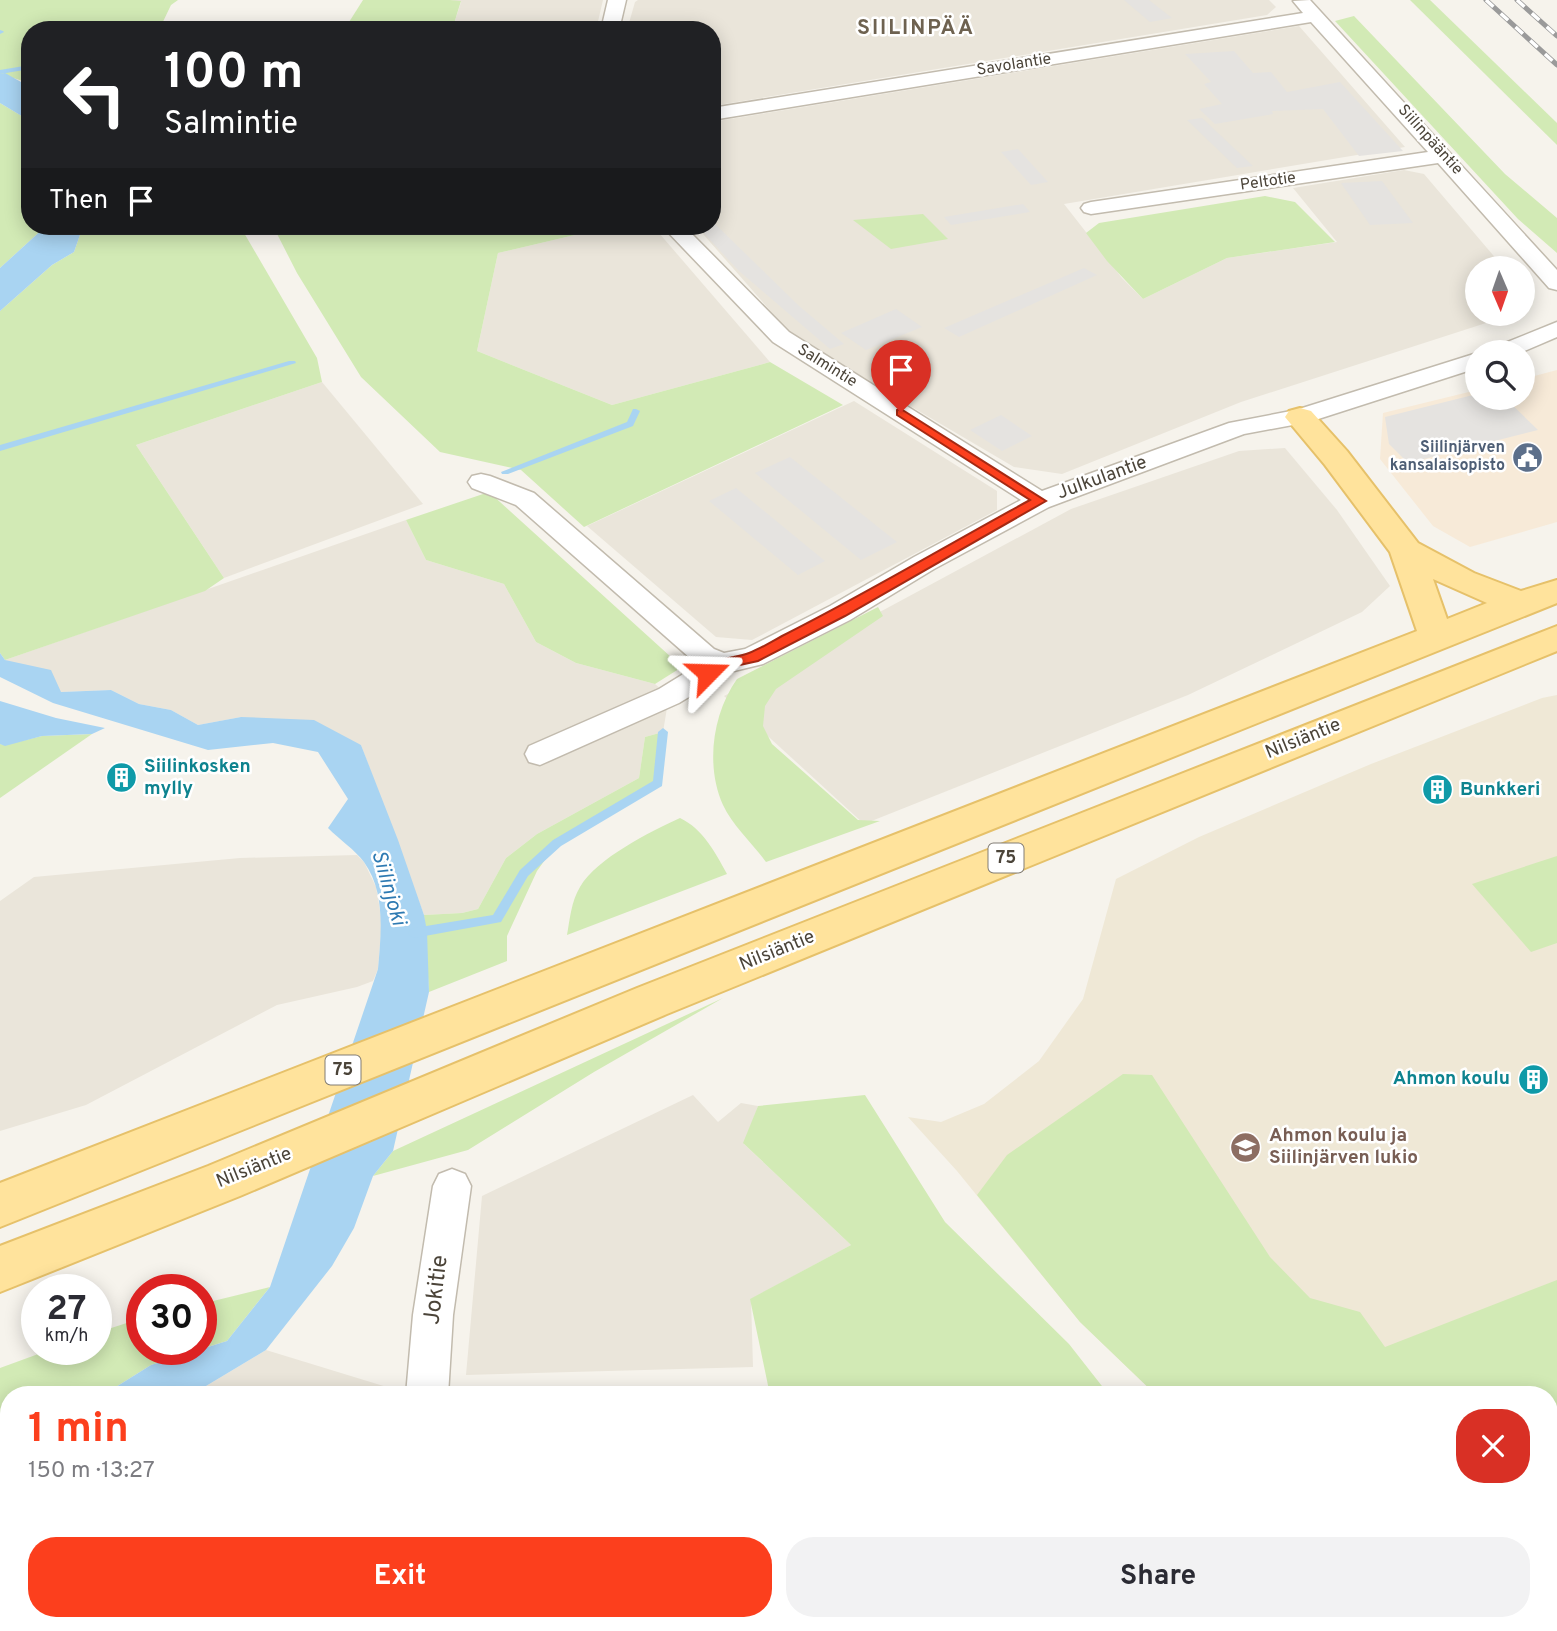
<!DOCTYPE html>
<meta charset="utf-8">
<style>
:root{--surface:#fff;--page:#f2f2f3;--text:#2b2b33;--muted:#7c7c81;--accent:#fc3f1d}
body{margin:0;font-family:Overpass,sans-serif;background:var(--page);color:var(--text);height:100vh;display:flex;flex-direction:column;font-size:26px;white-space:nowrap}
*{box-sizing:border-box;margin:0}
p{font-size:23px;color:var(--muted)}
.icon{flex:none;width:38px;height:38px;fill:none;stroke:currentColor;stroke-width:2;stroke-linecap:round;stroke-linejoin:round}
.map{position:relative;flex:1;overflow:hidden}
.sheet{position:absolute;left:0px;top:1386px;width:1558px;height:245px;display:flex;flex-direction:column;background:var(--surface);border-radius:28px 28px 0 0;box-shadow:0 4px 18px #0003}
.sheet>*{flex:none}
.banner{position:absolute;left:21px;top:21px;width:700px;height:214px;border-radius:28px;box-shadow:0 4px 18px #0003;background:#202124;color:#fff;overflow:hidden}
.needle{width:46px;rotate:178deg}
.controls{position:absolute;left:1465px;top:256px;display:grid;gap:14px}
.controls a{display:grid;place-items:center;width:70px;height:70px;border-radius:50%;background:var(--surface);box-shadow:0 4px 18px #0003;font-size:35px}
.speed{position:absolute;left:21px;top:1274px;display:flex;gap:14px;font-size:35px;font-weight:700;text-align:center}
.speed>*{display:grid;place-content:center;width:91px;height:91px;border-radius:50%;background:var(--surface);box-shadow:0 4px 18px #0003;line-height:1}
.speed small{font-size:18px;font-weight:400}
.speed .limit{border:10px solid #d22;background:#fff;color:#111}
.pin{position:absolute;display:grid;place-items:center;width:60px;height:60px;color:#fff;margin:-72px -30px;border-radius:50% 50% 50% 0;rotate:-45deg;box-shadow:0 0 7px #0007}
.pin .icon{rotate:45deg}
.me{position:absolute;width:77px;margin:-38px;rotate:68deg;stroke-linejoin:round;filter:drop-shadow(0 0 5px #0008)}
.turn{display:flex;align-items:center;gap:24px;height:147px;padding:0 28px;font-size:32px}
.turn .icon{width:91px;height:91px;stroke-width:2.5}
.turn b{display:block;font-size:49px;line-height:60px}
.then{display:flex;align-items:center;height:66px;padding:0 28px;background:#0003;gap:14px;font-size:26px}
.round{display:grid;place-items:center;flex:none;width:74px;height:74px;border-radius:28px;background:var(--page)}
.overview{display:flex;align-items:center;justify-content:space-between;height:119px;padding:0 28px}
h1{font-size:42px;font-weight:700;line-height:52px;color:var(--accent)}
.primary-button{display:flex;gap:14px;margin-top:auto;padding:14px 28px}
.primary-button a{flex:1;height:80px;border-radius:28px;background:var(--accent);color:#fff;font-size:28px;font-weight:700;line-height:80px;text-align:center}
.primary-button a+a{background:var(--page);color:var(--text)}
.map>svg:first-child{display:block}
.residential{fill:#eae5da}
.commercial{fill:#f7ead8}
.education{fill:#efe8d6}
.green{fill:#d2eab5}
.parking{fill:#e5e3e0}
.water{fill:#a9d4f2}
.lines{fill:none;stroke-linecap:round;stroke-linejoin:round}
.stream{fill:#a9d4f2;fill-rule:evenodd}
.street-casing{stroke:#c2bbae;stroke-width:3}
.primary-casing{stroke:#e6c16a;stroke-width:4}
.street{fill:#fff;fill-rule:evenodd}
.primary{fill:#ffe39c;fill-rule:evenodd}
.rail-casing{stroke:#9a9a9a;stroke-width:5}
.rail{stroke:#fff;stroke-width:3.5;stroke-dasharray:10;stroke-linecap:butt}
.route{fill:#fc3f1d;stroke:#a42913;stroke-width:2}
.labels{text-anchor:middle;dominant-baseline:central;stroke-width:5;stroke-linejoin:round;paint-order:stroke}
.far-street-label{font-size:16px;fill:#4b4439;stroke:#fff}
.far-service-label{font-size:16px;font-weight:bold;fill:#4e5e75;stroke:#fff;text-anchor:end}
.shield{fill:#fff;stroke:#817c74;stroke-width:2}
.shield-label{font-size:18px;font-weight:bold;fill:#4b4439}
.street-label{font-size:19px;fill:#4b4439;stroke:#fff}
.culture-label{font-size:19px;font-weight:bold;fill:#0d838f;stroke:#fff;text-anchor:start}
.education-label{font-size:19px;font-weight:bold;fill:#785e54;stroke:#fff;text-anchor:start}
.far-district-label{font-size:21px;font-weight:bold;letter-spacing:2px;fill:#6e6250;stroke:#fff}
.water-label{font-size:21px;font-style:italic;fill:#2e7ab2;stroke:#fff}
.near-street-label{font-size:23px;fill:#4b4439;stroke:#fff}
</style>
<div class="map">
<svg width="1557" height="1631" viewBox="0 0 1557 1631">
<rect width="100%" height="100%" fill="#f6f3ec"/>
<g class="residential">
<polygon points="450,0 603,0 596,30 452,30 461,2"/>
<polygon points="638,0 1269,0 1276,7 1267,15 712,106 712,30 627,30 635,2"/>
<polygon points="1299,26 1405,147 1064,204 1122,278 1143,299 1227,258 1337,242 1293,188 1404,170 1424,174 1504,268 1477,268 1477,313 1517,313 1241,402 1062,474 1014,467 883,390 810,356 696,226 712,226 712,122"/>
<polygon points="613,226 653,226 770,362 612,405 477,351 498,253"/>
<polygon points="322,382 423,504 224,578 136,445"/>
<polygon points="854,401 997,491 997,510 752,640 716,637 587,526"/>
<polygon points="1285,448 1337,510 1390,586 1362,612 1188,695 864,824 724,696 1071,509 1239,451"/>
<polygon points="406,520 426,560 504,584 536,642 576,663 655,684 669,696 663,732 645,737 639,778 537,834 506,858 478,909 462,913 424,915 361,745 241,717 198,725 171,710 139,704 111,690 60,692 5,660"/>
<polygon points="357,855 364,862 376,887 382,922 378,969 373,981 357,987 277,1005 86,1105 0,1131 0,901 34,877 240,858"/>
<polygon points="693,1095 718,1122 741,1103 758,1106 744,1144 851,1245 751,1299 753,1367 466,1375 482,1196"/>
<polygon points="266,1350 390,1388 389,1395 191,1395"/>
<polygon points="37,1622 365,1622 364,1631 36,1631"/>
<polygon points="442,1622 761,1622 761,1631 441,1631"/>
</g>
<polygon class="commercial" points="1557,370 1557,522 1470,547 1433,526 1380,459 1383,413 1477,390 1477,397 1522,397 1523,379"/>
<polygon class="education" points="1557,695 1557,1631 844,1631 841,1622 1549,1622 1549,1395 1156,1395 1080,1322 957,1171 908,1117 941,1122 984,1104 1039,1061 1083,999 1116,879 1199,837 1371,764 1542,698"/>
<g class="green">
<polygon points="0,0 178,0 171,5 159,30 30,30 30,87 23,81 0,74"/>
<polygon points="363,0 450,0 461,1 452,30 344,30"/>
<polygon points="1410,0 1430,0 1557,123 1557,145"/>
<polygon points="1354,16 1505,174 1557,218 1557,253 1518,219 1335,21"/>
<polygon points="0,103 30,121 30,226 46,226 0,268"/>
<polygon points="1265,196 1295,202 1335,242 1227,258 1143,299 1107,261 1086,233 1099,223"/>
<polygon points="923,214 948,239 891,249 853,220"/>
<polygon points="83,226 240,226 317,358 322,382 136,445 224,578 205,591 5,660 0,653 0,311 52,265 74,252"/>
<polygon points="273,226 476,226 479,230 495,226 613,226 498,253 477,351 612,405 770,362 843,405 584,527 521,470 440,452 361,377 297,273"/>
<polygon points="489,492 682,667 655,684 576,663 536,642 504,584 426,560 406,520"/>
<path d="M878 607 883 616 776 689 765 706 763 726 772 744 858 820 880 821 766 862C753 844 732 825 723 805 705 765 713 713 737 679Z"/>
<polygon points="663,732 658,783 557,843 537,871 507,936 507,961 429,992 424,915 462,913 478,909 506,858 537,834 639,778 645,737"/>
<polygon points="92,734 0,798 0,744 5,745 42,736"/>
<path d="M680 818C703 829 715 852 727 874L567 935C570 919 571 902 580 887 597 858 650 832 680 818Z"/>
<polygon points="1557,856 1557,943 1531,952 1472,884"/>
<polygon points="723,998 594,1072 468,1150 373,1176 393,1151"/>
<polygon points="1123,1074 1152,1075 1270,1257 1310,1298 1360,1312 1385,1347 1557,1280 1557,1631 1467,1631 1461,1622 1549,1622 1549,1395 1156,1395 1080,1322 977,1195 1007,1155"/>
<polygon points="865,1095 945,1222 1069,1344 1109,1395 770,1395 750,1299 851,1245 743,1143 758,1106"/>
<polygon points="270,1287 227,1341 201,1349 201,1304"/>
<polygon points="142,1318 142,1349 201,1349 151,1365 103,1395 9,1395 9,1476 0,1503 0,1368 52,1349 96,1349 96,1333"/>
<polygon points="841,1622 1328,1622 1333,1631 844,1631"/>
</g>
<g class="parking">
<polygon points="1124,0 1149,0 1172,18 1150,22"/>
<polygon points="1234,51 1253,73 1271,72 1287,92 1340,82 1403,151 1359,156 1323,109 1272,111 1273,114 1215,124 1199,109 1222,104 1204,84 1211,82 1185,54"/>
<polygon points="1202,118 1253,166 1237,168 1187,120"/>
<polygon points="1018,149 1048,182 1031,185 1001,152"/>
<polygon points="1382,181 1413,223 1370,225 1341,183"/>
<polygon points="1023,204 1030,212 951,225 944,217"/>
<polygon points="713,222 798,305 844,344 830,349 739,271 697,226 712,226"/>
<polygon points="1084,268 1097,275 959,337 944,328"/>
<polygon points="896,309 922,327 866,350 841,333"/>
<polygon points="1477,394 1477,397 1504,397 1538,430 1408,463 1389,444 1385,417"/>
<polygon points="1001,415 1032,436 1002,451 970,430"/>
<polygon points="790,457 897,542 861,560 755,473"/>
<polygon points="736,488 825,561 798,575 709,501"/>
</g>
<g class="water">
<polygon points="5,73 30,87 30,121 0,103 0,74"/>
<polygon points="46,226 83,226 74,252 52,265 0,311 0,268"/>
<path d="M0 653 5 660 51 670 61 692 111 690 139 704 171 710 198 725 241 717 314 720 361 745 398 840 424 915 427 931 429 992 393 1151 373 1176 354 1228 332 1266 266 1350 191 1395H103L151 1365 227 1341 270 1287 378 969C381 934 386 893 364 862 355 850 339 839 328 828L348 799 318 752 273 743 208 750 53 703 0 677Z"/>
<polygon points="0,701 56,718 105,728 92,734 42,736 5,746 0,744"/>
<polygon points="9,1476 9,1622 37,1622 36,1631 0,1631 0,1503"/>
</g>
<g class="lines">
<g class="stream">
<polygon points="0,30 3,31 4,32 0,34"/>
<polygon points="30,65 30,69 0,74 0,70"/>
<polygon points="289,361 295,361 296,363 0,451 0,445"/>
<polygon points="633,409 636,409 640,411 633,426 508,474 502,474 501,472 627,422"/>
<polygon points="663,728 668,732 662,786 561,846 528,876 501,922 414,938 410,936 408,933 410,930 414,928 493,915 520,870 553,840 653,781 658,732"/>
</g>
<defs>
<g id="street">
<polygon points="608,0 626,0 619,30 601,30"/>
<polygon points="1310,0 1557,270 1557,290 1549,288 1438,163 1091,214 1084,212 1081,208 1084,204 1091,202 1428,152 1311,22 712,120 712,108 1303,13 1293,1"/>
<polygon points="662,226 684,226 789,332 1042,491 1229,423 1296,410 1477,353 1477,368 1309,422 1244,434 1049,507 934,569 850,620 763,664 730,672 679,703 540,765 529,762 525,754 529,746 659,689 698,665 516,505 472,488 468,482 472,476 481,474 490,476 534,493 714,649 724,653 745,649 830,606 914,557 1021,500 773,342"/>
<polygon points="1557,322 1557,337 1522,352 1492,352 1495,347"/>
<polygon points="452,1169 465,1174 471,1186 453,1315 448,1395 406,1395 413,1315 433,1186 439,1174"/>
<polygon points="383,1622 429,1622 428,1631 382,1631"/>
</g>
<g id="primary">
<path d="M1300 408 1311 411 1347 451 1418 543 1474 573 1521 591 1557 580V603L0 1227V1183L1417 631 1390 552 1325 465 1285 417 1289 411ZM1433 579 1487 603 1447 619Z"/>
<polygon points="1557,626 1557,651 667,1014 240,1196 0,1292 0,1246 208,1166 637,988"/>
</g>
</defs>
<use href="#street" class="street-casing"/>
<use href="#primary" class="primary-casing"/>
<use href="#street" class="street"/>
<use href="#primary" class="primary"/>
<defs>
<g id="rail">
<polyline points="1486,0 1557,65"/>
<polyline points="1517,0 1557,36"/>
</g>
</defs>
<use href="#rail" class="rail-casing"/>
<use href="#rail" class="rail"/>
</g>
<path class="route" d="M901 409 1046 501 845 616 758 661 726 668 714 677H703L701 673C713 657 732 659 749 653 760 649 771 642 782 636 866 594 947 545 1030 500L897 415V410Z"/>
<defs>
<symbol id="civic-disc" viewBox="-11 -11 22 22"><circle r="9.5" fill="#5c6f8a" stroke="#fff"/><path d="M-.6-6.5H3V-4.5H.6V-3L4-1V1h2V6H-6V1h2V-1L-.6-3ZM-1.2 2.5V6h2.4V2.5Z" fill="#fff"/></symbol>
<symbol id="building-disc" viewBox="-11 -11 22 22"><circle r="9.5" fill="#0f9aa8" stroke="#fff"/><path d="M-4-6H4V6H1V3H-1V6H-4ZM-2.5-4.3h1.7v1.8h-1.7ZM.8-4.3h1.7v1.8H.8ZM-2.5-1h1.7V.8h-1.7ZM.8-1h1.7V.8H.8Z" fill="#fff"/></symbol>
<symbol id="school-disc" viewBox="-11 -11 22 22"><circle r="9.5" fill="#8d6e63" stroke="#fff"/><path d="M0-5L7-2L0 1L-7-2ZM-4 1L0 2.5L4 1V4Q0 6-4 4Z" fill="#fff"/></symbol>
</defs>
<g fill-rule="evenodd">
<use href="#civic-disc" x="1510" y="440" width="35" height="35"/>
<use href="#building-disc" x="104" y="760" width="35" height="35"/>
<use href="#building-disc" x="1420" y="772" width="35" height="35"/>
<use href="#building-disc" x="1516" y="1062" width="35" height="35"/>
<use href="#school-disc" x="1228" y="1130" width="35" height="35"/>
</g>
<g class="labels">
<g class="far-street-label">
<text transform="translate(1014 65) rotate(-9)">Savolantie</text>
<text transform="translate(1430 140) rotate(48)">Siilinpääntie</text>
<text transform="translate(1268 182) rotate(-8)">Peltotie</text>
<text transform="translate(827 366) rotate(32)">Salmintie</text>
</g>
<g class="far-service-label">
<text x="1505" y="448">Siilinjärven<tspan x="1505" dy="18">kansalaisopisto</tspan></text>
</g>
<g class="shield">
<rect x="988.5" y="843.5" width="35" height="29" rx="5"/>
<rect x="325.5" y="1055.5" width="35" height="29" rx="5"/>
</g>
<g class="shield-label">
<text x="1006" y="858">75</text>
<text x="343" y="1070">75</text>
</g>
<g class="street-label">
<text transform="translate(1102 478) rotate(-20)">Julkulantie</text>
<text transform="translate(1303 739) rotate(-22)">Nilsiäntie</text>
<text transform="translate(777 951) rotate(-22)">Nilsiäntie</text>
<text transform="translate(254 1168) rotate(-22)">Nilsiäntie</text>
</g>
<g class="culture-label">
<text x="144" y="767">Siilinkosken<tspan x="144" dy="22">mylly</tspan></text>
<text x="1460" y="790">Bunkkeri</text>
<text x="1510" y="1079" text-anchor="end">Ahmon koulu</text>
</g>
<g class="education-label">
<text x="1269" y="1136">Ahmon koulu ja<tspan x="1269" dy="22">Siilinjärven lukio</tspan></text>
</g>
<g class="far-district-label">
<text x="916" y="28">SIILINPÄÄ</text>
</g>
<g class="water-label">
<text transform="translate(388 888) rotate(74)">Siilinjoki</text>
</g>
<g class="near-street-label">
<text transform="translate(437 1290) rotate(-83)">Jokitie</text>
</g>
</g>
</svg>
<div class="controls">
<a><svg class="needle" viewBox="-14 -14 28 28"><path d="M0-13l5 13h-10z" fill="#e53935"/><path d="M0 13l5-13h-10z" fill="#7c7c81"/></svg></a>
<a><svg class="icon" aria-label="search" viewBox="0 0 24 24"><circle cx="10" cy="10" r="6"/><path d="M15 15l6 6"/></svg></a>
</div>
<div class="speed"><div>27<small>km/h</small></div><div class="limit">30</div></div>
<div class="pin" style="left:901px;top:412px;background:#d93025"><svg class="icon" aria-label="arrive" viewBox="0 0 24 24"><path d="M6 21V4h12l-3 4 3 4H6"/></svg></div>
<svg class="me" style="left:708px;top:673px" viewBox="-20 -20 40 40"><path d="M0-17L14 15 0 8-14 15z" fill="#fc3f1d" stroke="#fff" stroke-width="4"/></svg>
<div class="banner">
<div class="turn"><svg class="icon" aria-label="left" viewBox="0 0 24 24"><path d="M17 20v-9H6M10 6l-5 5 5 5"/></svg><div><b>100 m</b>Salmintie</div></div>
<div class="then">Then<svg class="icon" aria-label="arrive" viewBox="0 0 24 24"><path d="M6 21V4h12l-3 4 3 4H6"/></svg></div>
</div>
<section class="sheet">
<div class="overview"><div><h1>1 min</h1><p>150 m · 13:27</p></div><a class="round" style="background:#d93025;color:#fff"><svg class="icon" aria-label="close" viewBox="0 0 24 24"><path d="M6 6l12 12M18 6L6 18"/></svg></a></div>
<div class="primary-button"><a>Exit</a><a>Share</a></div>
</section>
</div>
